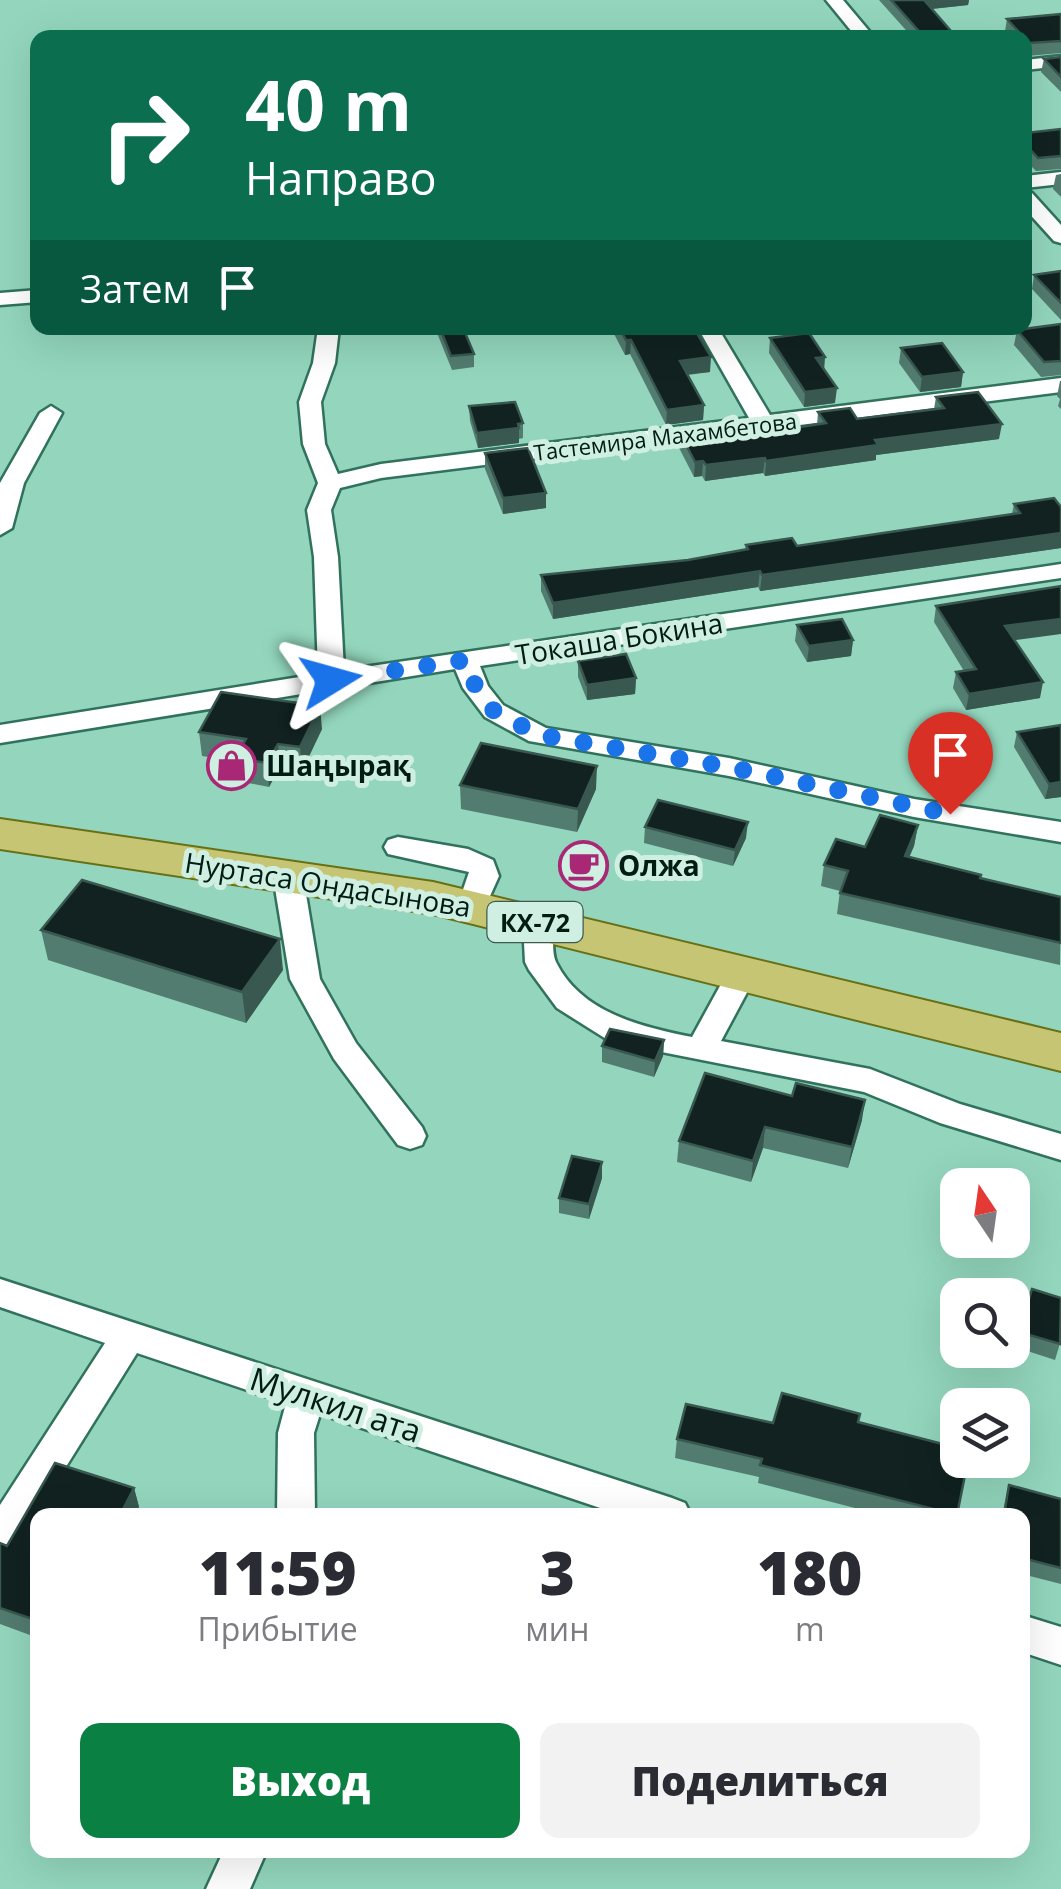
<!DOCTYPE html>
<html lang="ru">
<meta charset="utf-8">
<style>
:root{--surface:#fff;--page:#f2f2f3;--text:#2b2b33;--muted:#7c7c81;--accent:#0b8043}
body{margin:0;font-family:"Open Sans",sans-serif;background:var(--page);color:var(--text);height:100vh;display:flex;flex-direction:column;font-size:38px;white-space:nowrap}
*{box-sizing:border-box;margin:0}
p{font-size:32px;color:var(--muted)}
.icon{flex:none;width:55px;height:55px;fill:none;stroke:currentColor;stroke-width:2;stroke-linecap:round;stroke-linejoin:round}
.map{position:relative;flex:1;overflow:hidden}
.sheet{position:absolute;left:30px;top:1508px;width:1000px;height:350px;display:flex;flex-direction:column;background:var(--surface);border-radius:20px;box-shadow:0 10px 40px #0002}
.sheet>*{flex:none}
.hud{position:absolute;left:30px;top:30px;width:1002px;height:305px;border-radius:20px;box-shadow:0 10px 40px #0002;background:#0b6e4f;color:#fff;overflow:hidden}
.needle{width:65px;rotate:347deg}
.buttons{position:absolute;left:940px;top:1168px;display:grid;gap:20px}
.buttons a{display:grid;place-items:center;width:90px;height:90px;border-radius:20px;background:var(--surface);box-shadow:0 10px 40px #0002;font-size:50px}
.pin{position:absolute;display:grid;place-items:center;width:85px;height:85px;color:#fff;margin:-102px -42px;border-radius:50% 50% 50% 0;rotate:-45deg;box-shadow:0 0 10px #0007}
.pin .icon{rotate:45deg}
.me{position:absolute;width:110px;margin:-55px;rotate:82deg;stroke-linejoin:round;filter:drop-shadow(0 0 8px #0008)}
.turn{display:flex;align-items:center;gap:35px;height:210px;padding:0 50px;font-size:45px}
.turn .icon{width:130px;height:130px;stroke-width:2.5}
.turn b{display:block;font-size:70px;line-height:85px}
.then{display:flex;align-items:center;height:95px;padding:0 50px;background:#0003;gap:20px;font-size:38px}
.eta{display:flex;justify-content:space-evenly;align-items:center;height:170px;text-align:center}
.eta b{font-size:60px;font-weight:800;line-height:70px}
.action{display:flex;gap:20px;margin-top:auto;padding:20px 50px}
.action a{flex:1;height:115px;border-radius:20px;background:var(--accent);color:#fff;font-size:40px;font-weight:800;line-height:115px;text-align:center}
.action a+a{background:var(--page);color:var(--text)}
.map>svg:first-child{display:block}
.lines{fill:none;stroke-linecap:round;stroke-linejoin:round}
.street-casing{stroke:#30725c;stroke-width:5}
.primary-casing{stroke:#687016;stroke-width:4}
.street{fill:#fff;fill-rule:evenodd}
.primary{fill:#c6c574;fill-rule:evenodd}
.wall{fill:#527c6f}
.shaded-wall{fill:#385850}
.building{fill:#112221;stroke:#385850;stroke-width:2.5}
.route{stroke:#1a73e8;stroke-width:18;stroke-dasharray:0 32.4}
.labels{text-anchor:middle;dominant-baseline:central;stroke-width:10;stroke-linejoin:round;paint-order:stroke}
.far-street-label{font-size:22px;fill:#011c13;stroke:#cfefe2}
.shield{fill:#cfefe2;stroke:#3f5b51;stroke-width:2.5}
.shield-label{font-size:25px;font-weight:bold;fill:#011c13}
.street-label{font-size:28px;fill:#011c13;stroke:#cfefe2}
.poi-label{font-size:28px;font-weight:bold;fill:#011c13;stroke:#cfefe2;text-anchor:start}
.near-street-label{font-size:32px;fill:#011c13;stroke:#cfefe2}
</style>
<div class="map">
<svg width="1061" height="1889" viewBox="0 0 1061 1889">
<rect width="100%" height="100%" fill="#93d6bd"/>
<g class="lines">
<defs>
<g id="street">
<polygon points="826,0 843,0 875,38 857,38"/>
<polygon points="1061,56 1061,66 1025,70 1025,60"/>
<polygon points="1061,172 1061,184 1025,188 1025,176"/>
<polygon points="1025,191 1032,193 1061,225 1061,243 1054,241 1025,209"/>
<polygon points="38,290 38,302 0,305 0,293"/>
<polygon points="318,328 339,328 335,363 321,402 325,444 338,474 381,464 749,418 698,328 718,328 770,415 1061,378 1061,392 381,478 340,488 331,510 338,557 344,670 1061,564 1061,578 480,666 488,686 503,705 546,728 729,758 914,799 1061,822 1061,842 914,817 729,776 529,741 485,717 463,688 455,669 0,743 0,725 318,674 314,557 307,510 318,483 303,444 299,402 313,363"/>
<polygon points="51,406 62,413 24,483 12,528 0,535 0,483 40,413"/>
<polygon points="398,837 468,849 493,860 499,876 482,914 462,914 457,907 469,872 388,854 384,847 388,840"/>
<polygon points="288,866 298,869 303,876 320,979 356,1043 422,1127 426,1136 422,1145 410,1149 398,1145 334,1059 290,979 273,876 278,869"/>
<path d="M538 913 548 916C557 930 550 948 556 962 581 1013 642 1027 692 1037L732 964 743 961 754 964 758 972 721 1041 870 1069 960 1104 1061 1134V1160L940 1123 864 1092 611 1042 557 1008 529 970 525 962 523 923 528 916Z"/>
<polygon points="0,1279 672,1498 685,1503 691,1515 621,1515 320,1414 314,1433 315,1515 277,1515 278,1433 286,1403 137,1353 14,1550 0,1555 0,1505 105,1343 0,1307"/>
<polygon points="1022,1615 1061,1627 1061,1665 1022,1652"/>
<polygon points="224,1850 267,1850 250,1889 206,1889"/>
</g>
<polygon id="primary" points="0,819 433,882 1061,1033 1061,1071 433,914 0,849"/>
</defs>
<use href="#street" class="street-casing"/>
<use href="#primary" class="primary-casing"/>
<use href="#street" class="street"/>
<use href="#primary" class="primary"/>
</g>
<g class="wall">
<polygon points="879,0 969,0 968,5 932,9 957,38 913,38"/>
<polygon points="1061,14 1061,53 1027,56 1025,54 1025,38 1011,38 1005,31 1007,19"/>
<polygon points="1061,57 1061,92 1041,72 1044,59"/>
<polygon points="1061,129 1061,169 1036,171 1025,160 1025,133"/>
<polygon points="1061,174 1061,197 1053,189 1056,175"/>
<polygon points="1061,271 1061,320 1032,289 1034,275"/>
<polygon points="1061,324 1061,375 1041,377 1014,345 1017,330"/>
<polygon points="435,328 463,328 474,354 474,367 452,370"/>
<polygon points="602,328 694,328 710,372 687,374 704,405 703,420 666,425 630,354 625,355 613,332 605,333"/>
<polygon points="770,338 824,369 835,403 804,407 769,353"/>
<polygon points="901,348 963,372 961,387 920,392 899,363"/>
<polygon points="1060,381 1061,381 1061,409 1058,406 1060,399 1057,396"/>
<polygon points="936,397 999,439 876,455 876,460 765,476 763,473 705,481 702,476 694,477 677,444 678,429 728,438 817,425 818,412 857,419 934,409"/>
<polygon points="469,406 523,423 523,438 519,439 519,443 478,448 470,421"/>
<polygon points="485,453 546,508 503,514 485,469"/>
<polygon points="1014,504 1061,507 1061,548 760,591 758,587 553,619 541,591 541,575 688,560 745,550 746,545 797,546 1012,514"/>
<polygon points="936,606 1015,640 1040,698 966,710 953,688 956,672 964,671 934,622"/>
<polygon points="797,625 853,640 851,656 807,662 795,641"/>
<polygon points="578,661 636,678 635,694 587,700 578,677"/>
<polygon points="322,729 302,771 280,767 269,787 238,781 235,761 202,756 199,732"/>
<polygon points="1017,732 1061,797 1045,799 1014,747"/>
<polygon points="460,785 596,789 577,832 461,809"/>
<polygon points="918,825 914,846 909,857 980,878 1061,897 1060,965 837,914 840,891 821,886 824,865"/>
<polygon points="645,827 746,838 733,866 644,843"/>
<polygon points="41,930 283,970 246,1023 48,960"/>
<polygon points="664,1040 663,1056 654,1077 602,1062 602,1046"/>
<polygon points="705,1073 862,1120 848,1168 763,1148 751,1182 677,1162 679,1141"/>
<polygon points="602,1178 589,1219 559,1213 559,1198"/>
<polygon points="1032,1289 1061,1340 1055,1360 1015,1347"/>
<polygon points="858,1422 957,1515 882,1515 758,1483 759,1477 675,1458 677,1439 773,1423"/>
<polygon points="55,1463 134,1488 139,1507 134,1515 38,1515 38,1638 0,1624 0,1543 7,1546"/>
<polygon points="1009,1485 1061,1499 1061,1584 1022,1574 1022,1515 1002,1515"/>
</g>
<g class="shaded-wall">
<polygon points="922,0 969,0 968,5 921,10"/>
<polygon points="605,328 613,328 613,332 605,333"/>
<polygon points="626,340 631,340 630,354 625,355"/>
<polygon points="711,357 710,372 679,376 680,361"/>
<polygon points="825,357 824,372 816,358"/>
<polygon points="963,372 961,387 920,392 922,377"/>
<polygon points="837,388 835,403 804,407 805,392"/>
<polygon points="704,405 703,420 666,425 667,410"/>
<polygon points="1002,424 999,439 876,455 876,460 765,476 766,461 875,440"/>
<polygon points="519,428 519,443 478,448 477,433"/>
<polygon points="765,458 763,473 705,481 706,465"/>
<polygon points="703,461 702,476 694,477 695,462"/>
<polygon points="546,493 546,508 503,514 503,498"/>
<polygon points="1061,533 1061,548 760,591 762,575"/>
<polygon points="760,571 758,587 553,619 553,603"/>
<polygon points="1061,619 1061,634 1002,642 1005,626"/>
<polygon points="853,640 851,656 807,662 809,646"/>
<polygon points="636,678 635,694 587,700 587,685"/>
<polygon points="1043,682 1040,698 966,710 969,694"/>
<polygon points="320,706 322,729 302,771 300,747"/>
<polygon points="278,744 280,767 269,787 267,763"/>
<polygon points="597,766 596,789 577,832 578,809"/>
<polygon points="1061,782 1061,797 1045,799 1049,784"/>
<polygon points="748,822 746,838 733,866 735,850"/>
<polygon points="918,825 914,846 901,877 905,856"/>
<polygon points="280,939 283,970 246,1023 242,992"/>
<polygon points="664,1040 663,1056 654,1077 655,1061"/>
<polygon points="865,1100 862,1120 848,1168 852,1147"/>
<polygon points="765,1127 763,1148 751,1182 753,1161"/>
<polygon points="602,1162 602,1178 589,1219 589,1204"/>
<polygon points="134,1488 139,1507 134,1515 120,1515"/>
</g>
<g class="building">
<polygon points="891,0 924,0 957,38 925,38"/>
<polygon points="1061,14 1061,41 1029,43 1007,19"/>
<polygon points="1061,57 1061,77 1044,59"/>
<polygon points="1061,129 1061,156 1038,158 1025,144 1025,133"/>
<polygon points="1061,271 1061,303 1034,275"/>
<polygon points="1061,324 1061,361 1044,362 1017,330"/>
<polygon points="440,328 463,328 474,354 451,356"/>
<polygon points="619,328 694,328 711,357 680,361 704,405 667,410 631,340 626,340"/>
<polygon points="809,333 825,357 816,358 837,388 805,392 770,338"/>
<polygon points="942,343 963,372 922,377 901,348"/>
<polygon points="978,392 1002,424 875,440 878,445 766,461 765,458 706,465 703,461 695,462 678,429 715,425 728,438 826,423 818,412 850,408 857,419 944,408 936,397"/>
<polygon points="515,402 523,423 518,424 519,428 477,433 469,406"/>
<polygon points="528,448 546,493 503,498 485,453"/>
<polygon points="1054,498 1061,507 1061,533 762,575 760,571 553,603 541,575 688,560 748,549 746,545 792,538 797,546 890,532 1020,513 1014,504"/>
<polygon points="1061,586 1061,619 1005,626 1043,682 969,694 956,672 976,669 936,606"/>
<polygon points="842,619 853,640 809,646 797,625"/>
<polygon points="626,654 636,678 587,685 578,661"/>
<polygon points="221,692 320,706 300,747 278,744 267,763 235,758 246,739 199,732"/>
<polygon points="1061,725 1061,782 1049,784 1017,732"/>
<polygon points="481,743 597,766 578,809 460,785"/>
<polygon points="658,800 748,822 735,850 645,827"/>
<polygon points="880,815 918,825 905,856 981,875 980,878 1061,897 1061,943 840,893 848,871 824,865 836,839 865,847"/>
<polygon points="82,880 280,939 242,992 41,930"/>
<polygon points="610,1029 664,1040 655,1061 602,1046"/>
<polygon points="705,1073 792,1096 796,1083 865,1100 852,1147 765,1127 753,1161 679,1141"/>
<polygon points="572,1156 602,1162 589,1204 559,1198"/>
<polygon points="1032,1289 1061,1298 1060,1344 1019,1332"/>
<polygon points="782,1393 860,1414 858,1422 958,1448 958,1460 968,1460 957,1515 760,1465 762,1459 677,1439 686,1404 773,1423"/>
<polygon points="55,1463 134,1488 120,1515 38,1515 38,1621 0,1608 0,1543 7,1546"/>
<polygon points="1009,1485 1061,1499 1061,1568 1022,1558 1022,1515 1004,1515"/>
</g>
<g class="lines">
<polyline class="route" points="331,680 466,660 476,688 494,711 539,735 729,767 950,814"/>
</g>
<defs>
<symbol id="shop-ring" viewBox="-11 -11 22 22"><circle r="9.5" fill="#cfefe2" stroke="#a92876" stroke-width="1.5"/><path d="M-5-2.5h2.3a2.7 3.5 0 0 1 5.4 0H5L5.5 6h-11ZM-1.5-2.5h3a1.5 2.3 0 0 0-3 0Z" fill="#a92876"/></symbol>
<symbol id="cafe-ring" viewBox="-11 -11 22 22"><circle r="9.5" fill="#cfefe2" stroke="#a92876" stroke-width="1.5"/><path d="M-5.5-4.5H6V0H3Q3 3.5 0 3.5H-2.5Q-5.5 3.5-5.5 0ZM3-3.2v2h1.7v-2ZM-6 4.5H4V6H-6Z" fill="#a92876"/></symbol>
</defs>
<g fill-rule="evenodd">
<use href="#shop-ring" x="204" y="738" width="55" height="55"/>
<use href="#cafe-ring" x="556" y="838" width="55" height="55"/>
</g>
<g class="labels">
<g class="far-street-label">
<text transform="translate(665 436) rotate(-7)">Тастемира Махамбетова</text>
</g>
<rect class="shield" x="487.5" y="902" width="95" height="40" rx="8"/>
<g class="shield-label">
<text x="535" y="922">КХ-72</text>
</g>
<g class="street-label">
<text transform="translate(619 638) rotate(-9)">Токаша Бокина</text>
<text transform="translate(328 884) rotate(9)">Нуртаса Ондасынова</text>
</g>
<g class="poi-label">
<text x="266" y="765">Шаңырақ</text>
<text x="618" y="865">Олжа</text>
</g>
<g class="near-street-label">
<text transform="translate(336 1404) rotate(18)">Мулкил ата</text>
</g>
</g>
</svg>
<div class="buttons">
<a><svg class="needle" viewBox="-14 -14 28 28"><path d="M0-13l5 13h-10z" fill="#e53935"/><path d="M0 13l5-13h-10z" fill="#7c7c81"/></svg></a>
<a><svg class="icon" aria-label="search" viewBox="0 0 24 24"><circle cx="10" cy="10" r="6"/><path d="M15 15l6 6"/></svg></a>
<a><svg class="icon" aria-label="layers" viewBox="0 0 24 24"><path d="M12 4l9 5-9 5-9-5zM3 14l9 5 9-5"/></svg></a>
</div>
<div class="pin" style="left:950px;top:814px;background:#d93025"><svg class="icon" aria-label="arrive" viewBox="0 0 24 24"><path d="M6 21V4h12l-3 4 3 4H6"/></svg></div>
<svg class="me" style="left:331px;top:680px" viewBox="-20 -20 40 40"><path d="M0-17L14 15 0 8-14 15z" fill="#1a73e8" stroke="#fff" stroke-width="4"/></svg>
<div class="hud">
<div class="turn"><svg class="icon" aria-label="right" viewBox="0 0 24 24"><path d="M7 20v-9h11M14 6l5 5-5 5"/></svg><div><b>40 m</b>Направо</div></div>
<div class="then">Затем<svg class="icon" aria-label="arrive" viewBox="0 0 24 24"><path d="M6 21V4h12l-3 4 3 4H6"/></svg></div>
</div>
<section class="sheet">
<div class="eta">
<div><b>11:59</b><p>Прибытие</p></div>
<div><b>3</b><p>мин</p></div>
<div><b>180</b><p>m</p></div>
</div>
<div class="action"><a>Выход</a><a>Поделиться</a></div>
</section>
</div>
